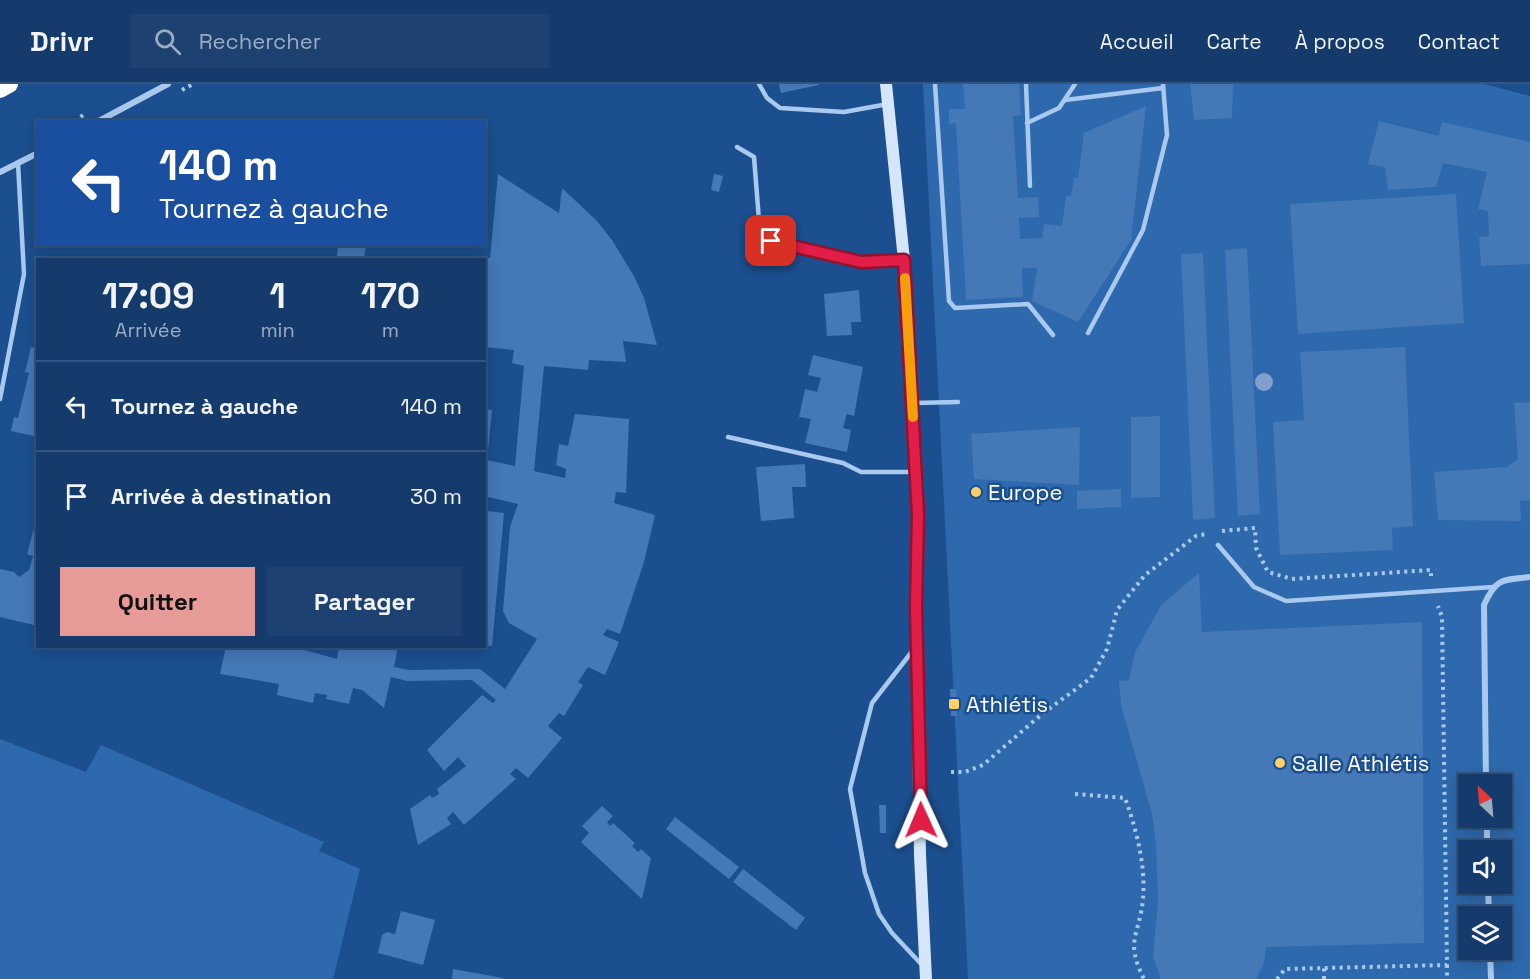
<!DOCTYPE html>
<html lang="fr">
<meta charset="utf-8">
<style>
:root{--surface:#143b6b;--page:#1d4271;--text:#f1f3f6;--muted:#9dadc1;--line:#33557e;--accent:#e69b98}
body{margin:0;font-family:"Space Grotesk",sans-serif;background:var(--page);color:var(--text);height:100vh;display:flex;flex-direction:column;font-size:22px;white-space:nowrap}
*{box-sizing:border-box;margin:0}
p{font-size:20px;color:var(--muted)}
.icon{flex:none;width:33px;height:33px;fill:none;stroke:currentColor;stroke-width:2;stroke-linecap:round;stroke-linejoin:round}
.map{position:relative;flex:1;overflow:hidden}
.side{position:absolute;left:36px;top:174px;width:450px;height:390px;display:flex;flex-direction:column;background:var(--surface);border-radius:0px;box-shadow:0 3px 15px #0003,0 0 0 2px var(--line)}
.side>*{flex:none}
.banner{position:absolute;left:36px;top:36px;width:450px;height:126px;border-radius:0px;box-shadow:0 3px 15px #0003,0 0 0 2px var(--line);background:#1a4fa0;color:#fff;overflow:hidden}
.needle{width:39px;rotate:334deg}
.tools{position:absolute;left:1458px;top:690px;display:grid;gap:12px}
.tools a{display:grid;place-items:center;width:54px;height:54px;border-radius:0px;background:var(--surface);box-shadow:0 3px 15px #0003,0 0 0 2px var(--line);font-size:30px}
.pin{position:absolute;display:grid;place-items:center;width:51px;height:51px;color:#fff;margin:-26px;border-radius:12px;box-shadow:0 3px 9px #0006}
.me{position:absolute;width:66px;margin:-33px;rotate:359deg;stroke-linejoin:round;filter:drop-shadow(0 0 4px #0008)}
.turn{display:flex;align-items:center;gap:21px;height:126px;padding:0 24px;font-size:27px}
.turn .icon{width:78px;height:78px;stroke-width:2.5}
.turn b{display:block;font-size:42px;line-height:51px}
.eta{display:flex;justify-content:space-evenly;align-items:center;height:102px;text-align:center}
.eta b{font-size:36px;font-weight:800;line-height:42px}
.primary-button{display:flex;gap:12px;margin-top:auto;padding:12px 24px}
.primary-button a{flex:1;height:69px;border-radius:0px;background:var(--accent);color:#111;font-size:24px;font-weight:800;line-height:69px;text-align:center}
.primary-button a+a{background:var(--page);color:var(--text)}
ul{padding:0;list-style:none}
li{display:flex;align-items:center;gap:18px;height:90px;padding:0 24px;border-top:2px solid var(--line)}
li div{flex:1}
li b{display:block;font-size:22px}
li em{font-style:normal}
header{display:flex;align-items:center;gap:36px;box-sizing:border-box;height:84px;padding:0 30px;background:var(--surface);border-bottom:2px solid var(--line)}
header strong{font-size:28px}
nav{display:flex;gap:33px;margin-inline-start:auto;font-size:21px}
.search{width:420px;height:54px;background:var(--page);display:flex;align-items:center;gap:15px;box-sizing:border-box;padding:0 21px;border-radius:0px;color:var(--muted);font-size:22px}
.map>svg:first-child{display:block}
.green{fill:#2e69ad;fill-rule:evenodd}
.building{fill:#4478b7}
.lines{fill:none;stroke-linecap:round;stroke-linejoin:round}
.path{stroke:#a9c9ee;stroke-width:4;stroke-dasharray:3 4.5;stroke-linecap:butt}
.lane{stroke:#a9c9ee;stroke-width:4.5}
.street{stroke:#a9c9ee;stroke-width:6}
.secondary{stroke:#d6e6fa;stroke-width:12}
.highway{stroke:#fff;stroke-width:18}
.tree{fill:#7ea0ca}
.route-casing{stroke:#92132f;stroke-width:15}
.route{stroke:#e11d48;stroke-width:10}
.slow{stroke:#f59e0b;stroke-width:10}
.poi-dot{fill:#ffd166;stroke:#1b4f8f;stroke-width:2}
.labels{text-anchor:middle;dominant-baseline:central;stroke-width:5;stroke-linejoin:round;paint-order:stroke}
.poi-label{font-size:22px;fill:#fff;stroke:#1b4f8f;text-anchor:start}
</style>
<header>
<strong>Drivr</strong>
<div class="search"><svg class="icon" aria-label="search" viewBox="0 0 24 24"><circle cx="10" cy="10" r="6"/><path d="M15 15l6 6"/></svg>Rechercher</div>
<nav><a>Accueil</a><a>Carte</a><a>À propos</a><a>Contact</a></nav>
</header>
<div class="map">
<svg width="1530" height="895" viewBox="0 0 1530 895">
<rect width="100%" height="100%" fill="#1b4f8f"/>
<g class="green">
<path d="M923 0H1484L1530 12V895H968ZM1468 700H1502V734H1468ZM1468 766H1502V800H1468ZM1468 832H1502V866H1468Z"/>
<polygon points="0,655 86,688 101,661 324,758 319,767 360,785 333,895 0,895"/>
</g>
<g class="building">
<polygon points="779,0 819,0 819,1 781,9"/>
<polygon points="963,0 1019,0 1021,31 1013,32 1018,114 1038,113 1039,133 1019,134 1020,155 1042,154 1044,140 1062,142 1066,112 1071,112 1074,94 1078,94 1084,49 1146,22 1131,156 1078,238 1032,217 1037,184 1022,184 1023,213 966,216 956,39 949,40 949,25 965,25"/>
<polygon points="1190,0 1233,0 1232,34 1194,36"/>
<polygon points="1379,37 1439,52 1442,38 1530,58 1530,180 1481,182 1479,153 1489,152 1488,127 1478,125 1487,88 1443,79 1436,103 1388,106 1385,83 1368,80"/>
<polygon points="498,90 559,129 562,104 596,136 612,156 634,192 644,214 657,261 623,257 626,278 589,276 588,286 544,282 534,387 565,394 566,385 556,381 559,360 568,362 575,330 629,335 626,409 616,408 614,419 655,431 644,478 620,550 607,545 603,551 619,558 605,591 588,583 578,598 583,601 564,632 559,629 548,642 562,654 528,694 516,684 510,690 516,695 464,741 453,728 447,734 451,740 418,761 410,725 430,711 432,714 439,710 437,705 466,682 458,673 444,687 427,666 482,611 493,619 496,616 472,596 407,597 391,593 384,624 362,606 353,604 349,620 326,615 327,611 315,609 313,619 277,611 279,600 220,590 226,562 290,562 337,575 339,562 398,562 394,583 409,586 480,585 505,605 537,555 509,539 503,527 510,443 518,420 484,412 484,325 492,326 487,376 515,382 524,282 512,279 514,266 484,263 484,176 477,176 477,173 490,174"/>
<polygon points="714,90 723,92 719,108 711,106"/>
<polygon points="1456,110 1464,239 1298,250 1290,120"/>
<polygon points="327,160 366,160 364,176 336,176 338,164"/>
<polygon points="1247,164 1260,430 1238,432 1225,166"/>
<polygon points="1203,169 1215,434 1193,436 1181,170"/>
<polygon points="859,206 861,238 851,238 852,251 827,252 824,210"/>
<polygon points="38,256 38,353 11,347 14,333 18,334 29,289 25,288 31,263 35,264"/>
<polygon points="1405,263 1413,442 1392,444 1393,466 1280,471 1273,338 1304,336 1300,268"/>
<polygon points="813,271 863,283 854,332 847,330 843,344 851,346 847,368 805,359 811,335 799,333 805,305 817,308 821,294 808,291"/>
<polygon points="1530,318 1530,416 1520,417 1521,437 1438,436 1434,388 1507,383 1518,375 1514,319"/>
<polygon points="1160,332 1160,413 1131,414 1131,333"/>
<polygon points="1080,343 1079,401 974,395 971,350"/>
<polygon points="805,380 806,403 792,403 794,434 761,437 756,383"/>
<rect x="972" y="402" width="8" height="12"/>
<polygon points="1121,405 1121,423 1077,425 1077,407"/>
<polygon points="487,427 504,429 492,562 484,561"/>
<polygon points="38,430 38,542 0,533 0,485 14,488 19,493 29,486 33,472 27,470"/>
<polygon points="1199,489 1202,548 1422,538 1424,859 1266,863 1264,879 1256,895 1161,895 1153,873 1158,817 1156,760 1152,730 1121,621 1119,596 1129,597 1135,568 1162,520"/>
<polygon points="950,605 956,605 957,632 951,632"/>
<polygon points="879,721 886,721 886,749 880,749"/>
<polygon points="602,722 613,732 607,738 610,742 613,739 635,759 632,762 638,768 641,765 651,774 642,815 581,758 589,749 582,742"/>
<polygon points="675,733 739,783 729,795 666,745"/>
<polygon points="743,785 805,834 796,846 733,798"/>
<polygon points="401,827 435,836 423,881 378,869 382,851 387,848 395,850"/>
<polygon points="453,885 503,894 503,895 452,895"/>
</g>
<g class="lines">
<g class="path">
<polyline points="182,6 193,0"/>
<polyline points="75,38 83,31"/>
<polyline points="1222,447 1255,444 1256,464 1268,488 1292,495 1431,486 1431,492"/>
<polyline points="951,688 965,688 983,681 1042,630 1091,594 1107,565 1117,526 1145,491 1196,452 1206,450"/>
<path d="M1075 710 1125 714C1136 744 1146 782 1143 814 1140 852 1124 855 1144 895"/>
<polyline points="1447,881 1447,895"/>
<polyline points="1277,895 1285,885 1447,881 1442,533 1438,522"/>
<polyline points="1324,895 1324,884"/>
</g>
<g class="lane">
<polyline points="759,0 767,14 780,24 844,28 888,20"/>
<polyline points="935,0 949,217 955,224 1028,220 1053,251"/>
<polyline points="1026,0 1030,102"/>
<polyline points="1065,16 1163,4"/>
<polyline points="1027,39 1059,24 1075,0"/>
<polyline points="737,63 754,73 760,149 771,157 861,178 902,176"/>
<polyline points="1088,249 1143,146 1167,51 1163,0"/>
<polyline points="0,315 24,190 18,79"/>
<polyline points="913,319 958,318"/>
<polyline points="728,353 843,379 861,388 915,388"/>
<polyline points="1218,461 1254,503 1286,517 1493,503"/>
<polyline points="914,565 872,619 850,705 865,789 879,830 892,849 923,882"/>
</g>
<g class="street">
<polyline points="97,38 168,0"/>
<polyline points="0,88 38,69"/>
<path d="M1486 700 1484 521C1496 494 1502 496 1530 493"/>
<polyline points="1487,734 1487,766"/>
<polyline points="1488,800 1489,832"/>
<polyline points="1490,866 1491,895"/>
</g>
<polyline class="secondary" points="886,0 904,176 918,431 916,522 920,771 926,895"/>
<polyline class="highway" points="0,5 9,0"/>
</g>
<circle class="tree" cx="1264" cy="298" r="9"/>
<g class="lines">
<defs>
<polyline id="route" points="771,157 861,178 904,176 918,431 916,522 921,736"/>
</defs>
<use href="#route" class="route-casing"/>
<use href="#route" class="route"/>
<polyline class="slow" points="905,194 913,333"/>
</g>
<g class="poi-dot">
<circle cx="976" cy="408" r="6"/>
<rect x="948" y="614" width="12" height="12" rx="3"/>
<circle cx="1280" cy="679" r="6"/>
</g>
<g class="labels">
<g class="poi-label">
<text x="988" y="408">Europe</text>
<text x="966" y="620">Athlétis</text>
<text x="1292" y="679">Salle Athlétis</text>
</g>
</g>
</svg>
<div class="tools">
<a><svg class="needle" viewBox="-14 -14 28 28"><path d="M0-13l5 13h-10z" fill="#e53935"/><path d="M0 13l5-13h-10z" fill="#9dadc1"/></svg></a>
<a><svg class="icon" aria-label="sound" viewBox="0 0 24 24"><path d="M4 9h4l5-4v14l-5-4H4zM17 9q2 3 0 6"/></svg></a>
<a><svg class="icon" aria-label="layers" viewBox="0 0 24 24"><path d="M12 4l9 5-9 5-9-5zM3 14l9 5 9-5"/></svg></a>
</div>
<div class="pin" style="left:771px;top:157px;background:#d93025"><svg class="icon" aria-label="arrive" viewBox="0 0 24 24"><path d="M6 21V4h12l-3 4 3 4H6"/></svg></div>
<svg class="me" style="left:921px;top:736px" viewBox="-20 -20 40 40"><path d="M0-17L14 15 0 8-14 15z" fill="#e11d48" stroke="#fff" stroke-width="4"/></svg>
<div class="banner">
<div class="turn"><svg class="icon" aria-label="left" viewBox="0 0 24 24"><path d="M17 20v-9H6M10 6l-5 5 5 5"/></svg><div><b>140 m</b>Tournez à gauche</div></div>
</div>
<section class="side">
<div class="eta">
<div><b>17:09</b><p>Arrivée</p></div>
<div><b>1</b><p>min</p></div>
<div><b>170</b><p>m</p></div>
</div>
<ul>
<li><svg class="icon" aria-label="left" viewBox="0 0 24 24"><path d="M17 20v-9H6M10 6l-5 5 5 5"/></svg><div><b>Tournez à gauche</b></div><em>140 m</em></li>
<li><svg class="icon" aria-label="arrive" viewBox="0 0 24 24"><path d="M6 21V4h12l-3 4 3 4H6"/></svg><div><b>Arrivée à destination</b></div><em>30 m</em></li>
</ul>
<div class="primary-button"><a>Quitter</a><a>Partager</a></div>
</section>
</div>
